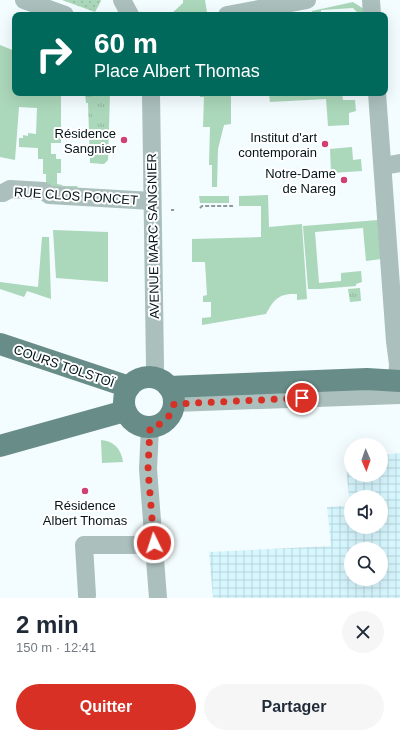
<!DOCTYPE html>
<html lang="fr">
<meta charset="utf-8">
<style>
:root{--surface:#fff;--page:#f6f6f7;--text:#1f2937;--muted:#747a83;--accent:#d93025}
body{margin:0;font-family:Helvetica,sans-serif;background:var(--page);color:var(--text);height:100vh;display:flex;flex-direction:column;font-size:15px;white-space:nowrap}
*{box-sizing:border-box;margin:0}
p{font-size:13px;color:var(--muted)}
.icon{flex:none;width:22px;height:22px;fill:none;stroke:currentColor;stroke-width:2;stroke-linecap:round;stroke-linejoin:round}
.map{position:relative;height:598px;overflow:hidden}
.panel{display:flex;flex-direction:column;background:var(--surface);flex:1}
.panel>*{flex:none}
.top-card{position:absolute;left:12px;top:12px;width:376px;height:84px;border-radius:8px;box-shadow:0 4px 16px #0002;background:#00695c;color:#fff;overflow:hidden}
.needle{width:26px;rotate:178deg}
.controls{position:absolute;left:344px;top:438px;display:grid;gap:8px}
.controls a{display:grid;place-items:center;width:44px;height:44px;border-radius:50%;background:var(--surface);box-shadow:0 4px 16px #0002;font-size:20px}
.pin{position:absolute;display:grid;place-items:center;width:34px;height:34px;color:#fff;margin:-17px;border:2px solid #fff;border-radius:50%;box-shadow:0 1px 4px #0007}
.me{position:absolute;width:44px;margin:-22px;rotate:356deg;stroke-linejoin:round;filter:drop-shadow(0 0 3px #0008)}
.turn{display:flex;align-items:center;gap:14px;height:84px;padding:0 16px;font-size:18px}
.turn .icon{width:52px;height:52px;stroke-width:2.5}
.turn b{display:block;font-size:28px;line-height:34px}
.round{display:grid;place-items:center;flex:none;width:42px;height:42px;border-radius:21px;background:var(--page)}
.head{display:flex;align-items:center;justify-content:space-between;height:68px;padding:0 16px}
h1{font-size:24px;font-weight:700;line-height:30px}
.action{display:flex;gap:8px;margin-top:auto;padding:8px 16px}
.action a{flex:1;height:46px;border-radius:24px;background:var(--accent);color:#fff;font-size:16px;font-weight:700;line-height:46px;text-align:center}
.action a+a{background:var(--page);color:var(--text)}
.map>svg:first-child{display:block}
.industrial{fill:url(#industrial-grid);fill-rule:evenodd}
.grass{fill:url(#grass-tufts)}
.park{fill:url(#park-dots)}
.garden{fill:#abd7ba}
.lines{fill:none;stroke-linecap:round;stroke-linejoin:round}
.path{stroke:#8d999b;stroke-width:2;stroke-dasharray:4 2;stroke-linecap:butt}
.minor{stroke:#abbfbc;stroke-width:18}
.major{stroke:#688c87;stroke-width:22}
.route{stroke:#d93025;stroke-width:7;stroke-dasharray:0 12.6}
.poi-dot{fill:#cd4275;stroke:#fff;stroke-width:1.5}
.labels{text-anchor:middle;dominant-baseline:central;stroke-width:4;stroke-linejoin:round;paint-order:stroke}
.poi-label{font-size:13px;fill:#041418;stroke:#fff;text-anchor:end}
.street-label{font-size:13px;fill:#041418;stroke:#fff}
</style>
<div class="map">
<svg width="400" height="598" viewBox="0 0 400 598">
<defs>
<pattern id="industrial-grid" width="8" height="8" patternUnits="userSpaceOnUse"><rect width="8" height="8" fill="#d7f7ff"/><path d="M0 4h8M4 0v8" fill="none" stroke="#b7d3da"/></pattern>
<pattern id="grass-tufts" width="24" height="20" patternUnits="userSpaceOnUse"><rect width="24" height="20" fill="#abd7ba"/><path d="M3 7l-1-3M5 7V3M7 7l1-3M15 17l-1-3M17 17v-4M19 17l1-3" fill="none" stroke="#92b89f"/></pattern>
<pattern id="park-dots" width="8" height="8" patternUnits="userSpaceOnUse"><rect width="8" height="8" fill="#abd7ba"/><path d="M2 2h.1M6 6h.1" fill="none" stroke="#92b89f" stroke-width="1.8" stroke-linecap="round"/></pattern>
</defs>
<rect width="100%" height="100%" fill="#f3fcfe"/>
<path class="industrial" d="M400 453V598H213L209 552 331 546 327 507 350 505 345 458H351V475H381V455ZM351 497H381V527H351ZM351 549H381V579H351Z"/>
<g class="grass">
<polygon points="85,93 110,93 108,160 104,164 90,163 88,103 86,103"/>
<polygon points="360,288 361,301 350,302 348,289"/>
</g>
<polygon class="park" points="62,0 101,0 101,1 95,12"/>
<g class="garden">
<polygon points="183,0 205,0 207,12 190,15 170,15 183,3"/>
<polygon points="353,2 364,9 364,15 360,15 353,8 321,10 321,12 312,12 312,11"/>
<polygon points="0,45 15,51 15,93 61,93 61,143 51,143 51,154 56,154 56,159 61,159 61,173 57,173 57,184 62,185 63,186 77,186 78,188 46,187 46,174 43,174 43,159 38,159 38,148 19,147 19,138 23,138 23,135 28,136 28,133 36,134 37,108 19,107 15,160 0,157"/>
<polygon points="200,93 260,93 231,94 231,124 224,125 218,149 217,187 212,187 212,165 209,165 210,127 203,127 204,97 200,97"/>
<polygon points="267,93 342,93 343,100 355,100 356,111 349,113 349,125 328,126 326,99 270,102 269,94"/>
<polygon points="352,147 353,160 361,159 362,171 331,173 330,149"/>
<path d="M268 195 269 227 302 224 307 299 297 300V294C279 293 274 299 266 314L202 325V318L211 317V302H203V296L207 295 205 262H192V239L261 237V206H239V196Z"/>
<polygon points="199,196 229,196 229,203 200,203"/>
<polygon points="378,220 381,259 366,261 363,228 315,232 319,283 341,281 341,273 361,271 362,282 356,284 356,286 320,289 308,289 303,226"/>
<polygon points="53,230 108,232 108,282 56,278"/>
<polygon points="42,237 49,237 51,299 27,291 24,297 0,289 0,282 38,287"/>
<path d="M101 440C114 441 121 449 123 462L102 463Z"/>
</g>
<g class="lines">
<g class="path">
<polyline points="200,208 202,206 233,206"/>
<polyline points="171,210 174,210"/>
</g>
<g class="minor">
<polyline points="24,0 65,15"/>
<polyline points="122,0 130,15"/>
<polyline points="371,0 372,15"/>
<polyline points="227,15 307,0"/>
<polyline points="151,93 155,366 154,378"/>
<polyline points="377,93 395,341 398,364 397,381"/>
<polyline points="383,166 400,163"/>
<polyline points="0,193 3,193 10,189 44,191 49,195 152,201"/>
<polyline points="174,403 400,395"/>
<polyline points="150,427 148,469 158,598"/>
<polyline points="87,595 84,545 134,545 154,543"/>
</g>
<g class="major">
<polyline points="0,344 129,387"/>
<circle cx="149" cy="402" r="25"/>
<polyline points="169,387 367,379 400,381"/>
<polyline points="0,446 125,411"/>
</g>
</g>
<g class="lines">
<path class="route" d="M154 543 148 469 150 427C163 425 171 417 174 404L302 398"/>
</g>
<g class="poi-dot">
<circle cx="124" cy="140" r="4"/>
<circle cx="325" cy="144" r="4"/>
<circle cx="344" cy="180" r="4"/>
<circle cx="85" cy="491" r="4"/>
</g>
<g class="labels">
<g class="poi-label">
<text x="116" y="133">Résidence<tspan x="116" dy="15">Sangnier</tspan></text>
<text x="317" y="137">Institut d'art<tspan x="317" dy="15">contemporain</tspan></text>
<text x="336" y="173">Notre-Dame<tspan x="336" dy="15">de Nareg</tspan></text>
<text x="85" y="505" text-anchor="middle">Résidence<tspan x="85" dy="15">Albert Thomas</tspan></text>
</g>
<g class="street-label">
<text transform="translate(76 196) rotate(4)">RUE CLOS PONCET</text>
<text transform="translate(153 236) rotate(-91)">AVENUE MARC SANGNIER</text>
<text transform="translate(64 366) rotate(19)">COURS TOLSTOÏ</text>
</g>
</g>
</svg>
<div class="controls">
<a><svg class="needle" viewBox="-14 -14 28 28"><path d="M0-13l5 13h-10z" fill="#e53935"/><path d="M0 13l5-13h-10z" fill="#747a83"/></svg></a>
<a><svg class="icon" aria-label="sound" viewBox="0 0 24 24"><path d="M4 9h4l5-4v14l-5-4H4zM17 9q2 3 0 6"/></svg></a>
<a><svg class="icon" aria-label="search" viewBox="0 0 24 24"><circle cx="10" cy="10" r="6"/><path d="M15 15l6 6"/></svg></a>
</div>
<div class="pin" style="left:302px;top:398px;background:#d93025"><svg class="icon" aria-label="arrive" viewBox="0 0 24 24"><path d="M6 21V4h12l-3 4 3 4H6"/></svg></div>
<svg class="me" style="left:154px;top:543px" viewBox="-20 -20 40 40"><circle r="17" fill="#d93025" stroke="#fff" stroke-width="3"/><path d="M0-11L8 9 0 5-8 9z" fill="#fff"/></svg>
<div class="top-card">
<div class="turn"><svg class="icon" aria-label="right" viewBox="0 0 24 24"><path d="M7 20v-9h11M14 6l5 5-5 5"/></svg><div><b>60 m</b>Place Albert Thomas</div></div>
</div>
</div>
<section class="panel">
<div class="head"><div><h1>2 min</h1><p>150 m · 12:41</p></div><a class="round"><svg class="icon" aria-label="close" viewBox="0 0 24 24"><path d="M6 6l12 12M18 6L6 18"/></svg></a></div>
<div class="action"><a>Quitter</a><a>Partager</a></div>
</section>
